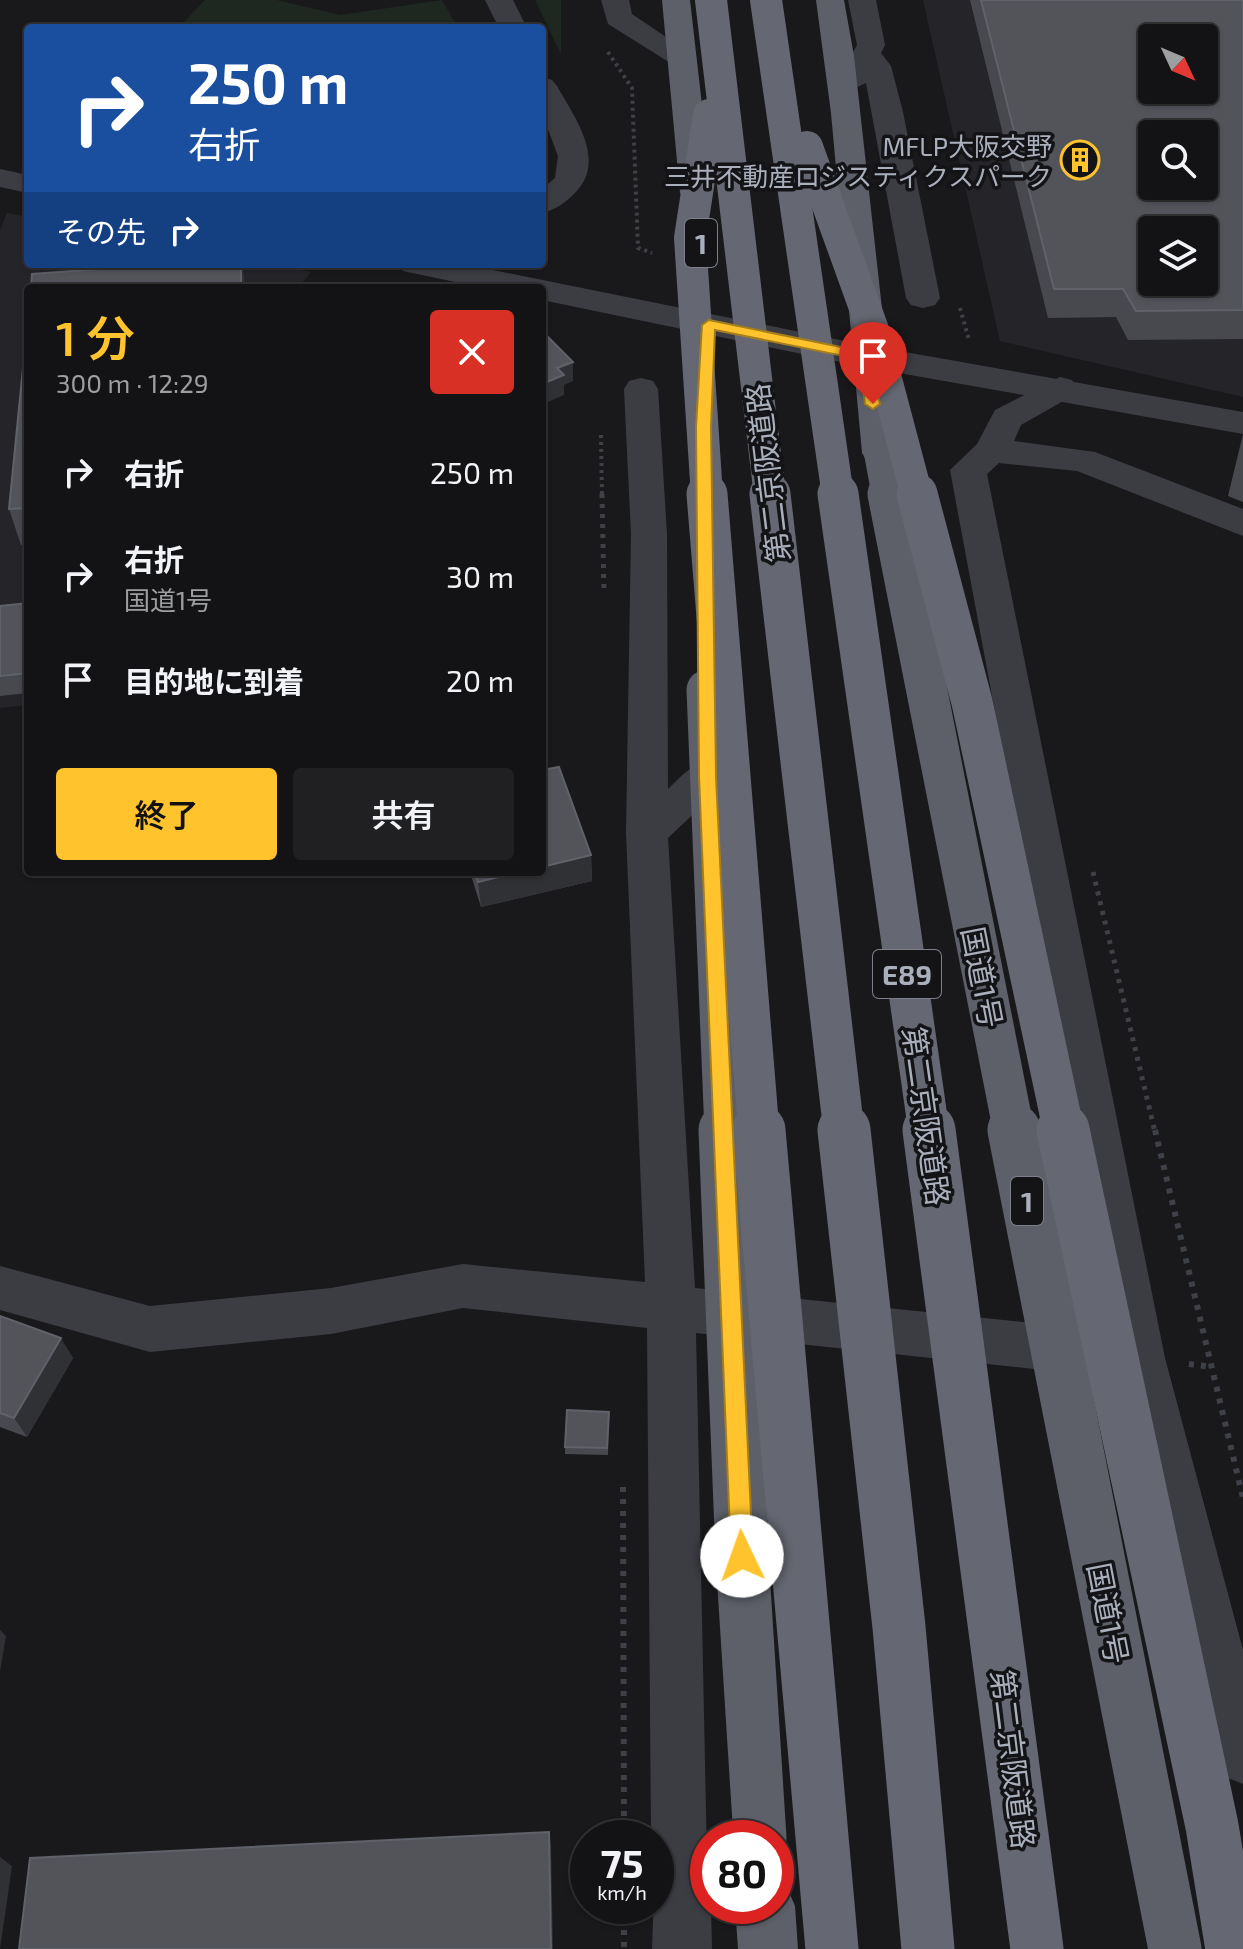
<!DOCTYPE html>
<html lang="ja">
<meta charset="utf-8">
<style>
:root{--surface:#131315;--page:#202022;--text:#f1f3f6;--muted:#9d9ea0;--line:#323234;--accent:#ffc42d}
body{margin:0;font-family:"Exo 2","Noto Sans JP",sans-serif;background:var(--page);color:var(--text);height:100vh;display:flex;flex-direction:column;font-size:30px;white-space:nowrap}
*{box-sizing:border-box;margin:0}
p{font-size:26px;color:var(--muted)}
.icon{flex:none;width:44px;height:44px;fill:none;stroke:currentColor;stroke-width:2;stroke-linecap:round;stroke-linejoin:round}
.map{position:relative;flex:1;overflow:hidden}
.side{position:absolute;left:24px;top:284px;width:522px;height:592px;display:flex;flex-direction:column;background:var(--surface);border-radius:8px;box-shadow:0 2px 6px #0004,0 0 0 2px var(--line)}
.side>*{flex:none}
.top-card{position:absolute;left:24px;top:24px;width:522px;height:244px;border-radius:8px;box-shadow:0 2px 6px #0004,0 0 0 2px var(--line);background:#1a4fa0;color:#fff;overflow:hidden}
.needle{width:52px;rotate:134deg}
.buttons{position:absolute;left:1138px;top:24px;display:grid;gap:16px}
.buttons a{display:grid;place-items:center;width:80px;height:80px;border-radius:8px;background:var(--surface);box-shadow:0 2px 6px #0004,0 0 0 2px var(--line);font-size:40px}
.speed{position:absolute;left:570px;top:1820px;display:flex;gap:16px;font-size:40px;font-weight:700;text-align:center}
.speed>*{display:grid;place-content:center;width:104px;height:104px;border-radius:50%;background:var(--surface);box-shadow:0 2px 6px #0004,0 0 0 2px var(--line);line-height:1}
.speed small{font-size:20px;font-weight:400}
.speed .limit{border:12px solid #d22;background:#fff;color:#111}
.pin{position:absolute;display:grid;place-items:center;width:68px;height:68px;color:#fff;margin:-82px -34px;border-radius:50% 50% 50% 0;rotate:-45deg;box-shadow:0 0 8px #0007}
.pin .icon{rotate:45deg}
.me{position:absolute;width:88px;margin:-44px;rotate:357deg;stroke-linejoin:round;filter:drop-shadow(0 0 6px #0008)}
.turn{display:flex;align-items:center;gap:28px;height:168px;padding:0 32px;font-size:36px}
.turn .icon{width:104px;height:104px;stroke-width:2.5}
.turn b{display:block;font-size:56px;line-height:68px}
.then{display:flex;align-items:center;height:76px;padding:0 32px;background:#0003;gap:16px;font-size:30px}
.round{display:grid;place-items:center;flex:none;width:84px;height:84px;border-radius:8px;background:var(--page)}
.headline{display:flex;align-items:center;justify-content:space-between;height:136px;padding:0 32px}
h1{font-size:48px;font-weight:600;line-height:60px;color:var(--accent)}
.cta{display:flex;gap:16px;margin-top:auto;padding:16px 32px}
.cta a{flex:1;height:92px;border-radius:8px;background:var(--accent);color:#111;font-size:32px;font-weight:600;line-height:92px;text-align:center}
.cta a+a{background:var(--page);color:var(--text)}
ul{padding:0;list-style:none}
li{display:flex;align-items:center;gap:24px;height:104px;padding:0 32px}
li div{flex:1}
li b{display:block;font-size:30px}
li em{font-style:normal}
.map>svg:first-child{display:block}
.built{fill:#252529;fill-rule:evenodd}
.green{fill:#1e2720}
.lines{fill:none;stroke-linecap:round;stroke-linejoin:round}
.path-far2{stroke:#3f4148;stroke-width:4;stroke-dasharray:3 4;stroke-linecap:butt}
.path-far1{stroke:#3f4148;stroke-width:5;stroke-dasharray:4 6;stroke-linecap:butt}
.path{stroke:#3f4148;stroke-width:6;stroke-dasharray:5 7;stroke-linecap:butt}
.minor{fill:#3c3c43;fill-rule:evenodd}
.tertiary{fill:#3c3c43;fill-rule:evenodd}
.trunk{fill:#5d6069;fill-rule:evenodd}
.trunk-bridge-far2{stroke:#5d6069;stroke-width:32}
.trunk-bridge-far1{stroke:#5d6069;stroke-width:41}
.trunk-bridge{stroke:#5d6069;stroke-width:53}
.motorway-bridge-far2{stroke:#656872;stroke-width:32}
.motorway-bridge-far1{stroke:#656872;stroke-width:41}
.motorway-bridge{stroke:#656872;stroke-width:53}
.wall{fill:#47494e}
.shaded-wall{fill:#303135}
.building{fill:#52545a;stroke:#606269;stroke-width:2;fill-rule:evenodd}
.route{fill:#ffc42d;stroke:#a67f1d;stroke-width:2}
.labels{text-anchor:middle;dominant-baseline:central;stroke-width:7;stroke-linejoin:round;paint-order:stroke}
.far-poi-label{font-size:26px;fill:#aaafbc;stroke:#141417;text-anchor:end}
.shield{fill:#141417;stroke:#7d808a;stroke-width:2}
.shield-label{font-size:28px;font-weight:bold;fill:#aaafbc}
.street-label{font-size:30px;fill:#aaafbc;stroke:#141417}
</style>
<div class="map">
<svg width="1243" height="1949" viewBox="0 0 1243 1949">
<rect width="100%" height="100%" fill="#19191c"/>
<g class="built">
<path d="M923 0H1243V397L1000 341ZM1152 38H1204V90H1152ZM1152 134H1204V186H1152ZM1152 230H1204V282H1152Z"/>
<polygon points="7,213 28,217 28,264 269,264 311,272 298,288 28,288 28,705 0,708 0,230"/>
</g>
<g class="green">
<polygon points="205,0 277,0 340,15 442,0 458,28 178,28"/>
<polygon points="535,0 561,0 561,54"/>
</g>
<g class="lines">
<g class="path-far2">
<polyline points="608,52 632,88 638,248 652,253"/>
<polyline points="960,308 969,340"/>
<polyline points="601,435 602,496"/>
</g>
<g class="path-far1">
<polyline points="602,494 604,593"/>
<polyline points="1093,872 1155,1132"/>
</g>
<g class="path">
<polyline points="1155,1130 1243,1498"/>
<polyline points="1189,1364 1212,1367"/>
<polyline points="623,1487 624,1838"/>
<polyline points="624,1906 624,1949"/>
</g>
<g class="minor">
<polygon points="601,0 629,0 632,14 697,58 692,64 672,64 608,24"/>
<polygon points="848,0 876,0 885,45 881,53 891,66 903,112 940,298 935,305 923,308 911,305 906,298 866,83 853,89 843,86 838,80 857,45"/>
<path d="M1060 377 1072 380 1077 388 1072 396 1021 425 1014 441 1095 452 1243 509V536L1077 471 999 463 987 474 1165 1358 1243 1650V1784L1223 1776 1215 1756 1114 1354 1108 1369 1090 1375 696 1333 708 1906H711L712 1949H652L656 1838H651L647 1328 463 1308 331 1334 150 1352 0 1310V1266L150 1306 331 1288 463 1264 645 1282 626 833 631 534 624 389 629 381 641 378 653 381 658 389 667 534 668 789C686 772 697 757 722 765L728 776 722 787 668 838 695 1288 1090 1329 1108 1335 1113 1347 950 470 977 444 995 410Z"/>
</g>
<g class="tertiary">
<polygon points="485,0 513,0 527,28 499,28"/>
<path d="M542 77 552 80 557 86C575 118 608 162 574 194 565 203 555 210 542 213V189L555 178 558 156 542 113Z"/>
<polygon points="0,169 28,175 28,193 0,187"/>
<polygon points="398,264 463,264 865,345 1243,412 1243,434 865,367 542,300 542,288 484,288 403,271"/>
</g>
<g class="trunk">
<polygon points="662,0 690,0 712,193 707,200 685,200 680,193"/>
<polygon points="816,0 844,0 854,56 898,453 893,461 880,465 867,461 862,453 831,113"/>
<polygon points="776,1881 786,1885 795,1906 798,1949 738,1949 735,1906 776,1906"/>
</g>
<polyline class="trunk-bridge-far2" points="880,453 888,496"/>
<g class="trunk-bridge-far1">
<polyline points="888,494 1014,1132"/>
<polyline points="707,690 725,1132"/>
</g>
<g class="trunk-bridge">
<polyline points="725,1130 742,1556 760,1838"/>
<polyline points="1014,1130 1175,1949"/>
</g>
<g class="motorway-bridge-far2">
<polyline points="711,0 770,496"/>
<polyline points="766,0 838,496"/>
<polyline points="807,147 873,330 917,496"/>
<polyline points="707,496 690,238 709,115"/>
</g>
<g class="motorway-bridge-far1">
<polyline points="707,494 759,1132"/>
<polyline points="770,494 844,1132"/>
<polyline points="838,494 929,1132"/>
<polyline points="917,494 972,702 1064,1132"/>
</g>
<g class="motorway-bridge">
<polyline points="759,1130 832,1949"/>
<polyline points="844,1130 899,1627 928,1949"/>
<polyline points="929,1130 1037,1949"/>
<polyline points="1063,1130 1212,1826 1232,1949"/>
</g>
</g>
<g class="wall">
<polygon points="970,0 1243,0 1243,339 1128,340 1116,317 1048,318"/>
<polygon points="28,317 28,544 21,545 9,509"/>
<polygon points="1243,434 1243,502 1228,496"/>
<polygon points="28,603 28,693 0,696 0,606"/>
<polygon points="591,855 592,881 481,907 470,872 542,872"/>
<polygon points="0,1316 73,1358 27,1437 0,1427"/>
<polygon points="609,1412 608,1455 565,1454 565,1447"/>
</g>
<g class="shaded-wall">
<polygon points="241,264 242,264 246,288 241,288"/>
<polygon points="573,362 573,381 564,385 564,395 543,404 542,384 557,368"/>
<polygon points="591,855 592,881 481,907 478,882 519,872 542,872 542,867"/>
<polygon points="61,1338 73,1358 27,1437 14,1418"/>
<polygon points="0,1630 6,1636 0,1672"/>
<polygon points="549,1832 551,1846 553,1949 551,1949"/>
<polygon points="0,1857 12,1866 0,1949"/>
</g>
<g class="building">
<path d="M981 0H1243V310L1136 311 1123 289H1054ZM1152 38H1204V90H1152ZM1152 134H1204V186H1152ZM1152 230H1204V282H1152Z"/>
<polygon points="169,264 241,264 241,288 31,288 32,274"/>
<polygon points="28,317 28,508 9,509"/>
<polygon points="542,331 573,362 557,368 564,375 542,384"/>
<polygon points="28,603 28,673 0,676 0,606"/>
<polygon points="559,767 591,855 542,867 542,770"/>
<polygon points="475,872 519,872 478,882"/>
<polygon points="0,1316 61,1338 14,1418 0,1413"/>
<polygon points="567,1410 609,1412 607,1448 565,1447"/>
<polygon points="549,1832 551,1949 19,1949 30,1858"/>
</g>
<polygon class="route" points="709,320 870,353 880,404 873,409 865,404 859,359 715,330 711,427 716,776 753,1556 750,1564 742,1567 734,1564 731,1556 699,776 696,427 702,325"/>
<defs>
<symbol id="building-ring" viewBox="-11 -11 22 22"><circle r="9.5" fill="#141417" stroke="#ffc42d" stroke-width="1.5"/><path d="M-4-6H4V6H1V3H-1V6H-4ZM-2.5-4.3h1.7v1.8h-1.7ZM.8-4.3h1.7v1.8H.8ZM-2.5-1h1.7V.8h-1.7ZM.8-1h1.7V.8H.8Z" fill="#ffc42d"/></symbol>
</defs>
<g fill-rule="evenodd">
<use href="#building-ring" x="1058" y="138" width="44" height="44"/>
</g>
<g class="labels">
<g class="far-poi-label">
<text x="1052" y="145">MFLP大阪交野<tspan x="1052" dy="30">三井不動産ロジスティクスパーク</tspan></text>
</g>
<g class="shield">
<rect x="685" y="219" width="32" height="48" rx="6"/>
<rect x="873" y="950" width="68" height="48" rx="6"/>
<rect x="1011" y="1177" width="32" height="48" rx="6"/>
</g>
<g class="shield-label">
<text x="701" y="243">1</text>
<text x="907" y="974">E89</text>
<text x="1027" y="1201">1</text>
</g>
<g class="street-label">
<text transform="translate(767 473) rotate(-97)">第二京阪道路</text>
<text transform="translate(983 977) rotate(79)">国道1号</text>
<text transform="translate(927 1116) rotate(82)">第二京阪道路</text>
<text transform="translate(1109 1613) rotate(79)">国道1号</text>
<text transform="translate(1014 1759) rotate(83)">第二京阪道路</text>
</g>
</g>
</svg>
<div class="buttons">
<a><svg class="needle" viewBox="-14 -14 28 28"><path d="M0-13l5 13h-10z" fill="#e53935"/><path d="M0 13l5-13h-10z" fill="#9d9ea0"/></svg></a>
<a><svg class="icon" aria-label="search" viewBox="0 0 24 24"><circle cx="10" cy="10" r="6"/><path d="M15 15l6 6"/></svg></a>
<a><svg class="icon" aria-label="layers" viewBox="0 0 24 24"><path d="M12 4l9 5-9 5-9-5zM3 14l9 5 9-5"/></svg></a>
</div>
<div class="speed"><div>75<small>km/h</small></div><div class="limit">80</div></div>
<div class="pin" style="left:873px;top:404px;background:#d93025"><svg class="icon" aria-label="arrive" viewBox="0 0 24 24"><path d="M6 21V4h12l-3 4 3 4H6"/></svg></div>
<svg class="me" style="left:742px;top:1556px" viewBox="-20 -20 40 40"><circle r="19" fill="#fff"/><path d="M0-13L10 11 0 6-10 11z" fill="#ffc42d"/></svg>
<div class="top-card">
<div class="turn"><svg class="icon" aria-label="right" viewBox="0 0 24 24"><path d="M7 20v-9h11M14 6l5 5-5 5"/></svg><div><b>250 m</b>右折</div></div>
<div class="then">その先<svg class="icon" aria-label="right" viewBox="0 0 24 24"><path d="M7 20v-9h11M14 6l5 5-5 5"/></svg></div>
</div>
<section class="side">
<div class="headline"><div><h1>1 分</h1><p>300 m · 12:29</p></div><a class="round" style="background:#d93025;color:#fff"><svg class="icon" aria-label="close" viewBox="0 0 24 24"><path d="M6 6l12 12M18 6L6 18"/></svg></a></div>
<ul>
<li><svg class="icon" aria-label="right" viewBox="0 0 24 24"><path d="M7 20v-9h11M14 6l5 5-5 5"/></svg><div><b>右折</b></div><em>250 m</em></li>
<li><svg class="icon" aria-label="right" viewBox="0 0 24 24"><path d="M7 20v-9h11M14 6l5 5-5 5"/></svg><div><b>右折</b><p>国道1号</p></div><em>30 m</em></li>
<li><svg class="icon" aria-label="arrive" viewBox="0 0 24 24"><path d="M6 21V4h12l-3 4 3 4H6"/></svg><div><b>目的地に到着</b></div><em>20 m</em></li>
</ul>
<div class="cta"><a>終了</a><a>共有</a></div>
</section>
</div>
